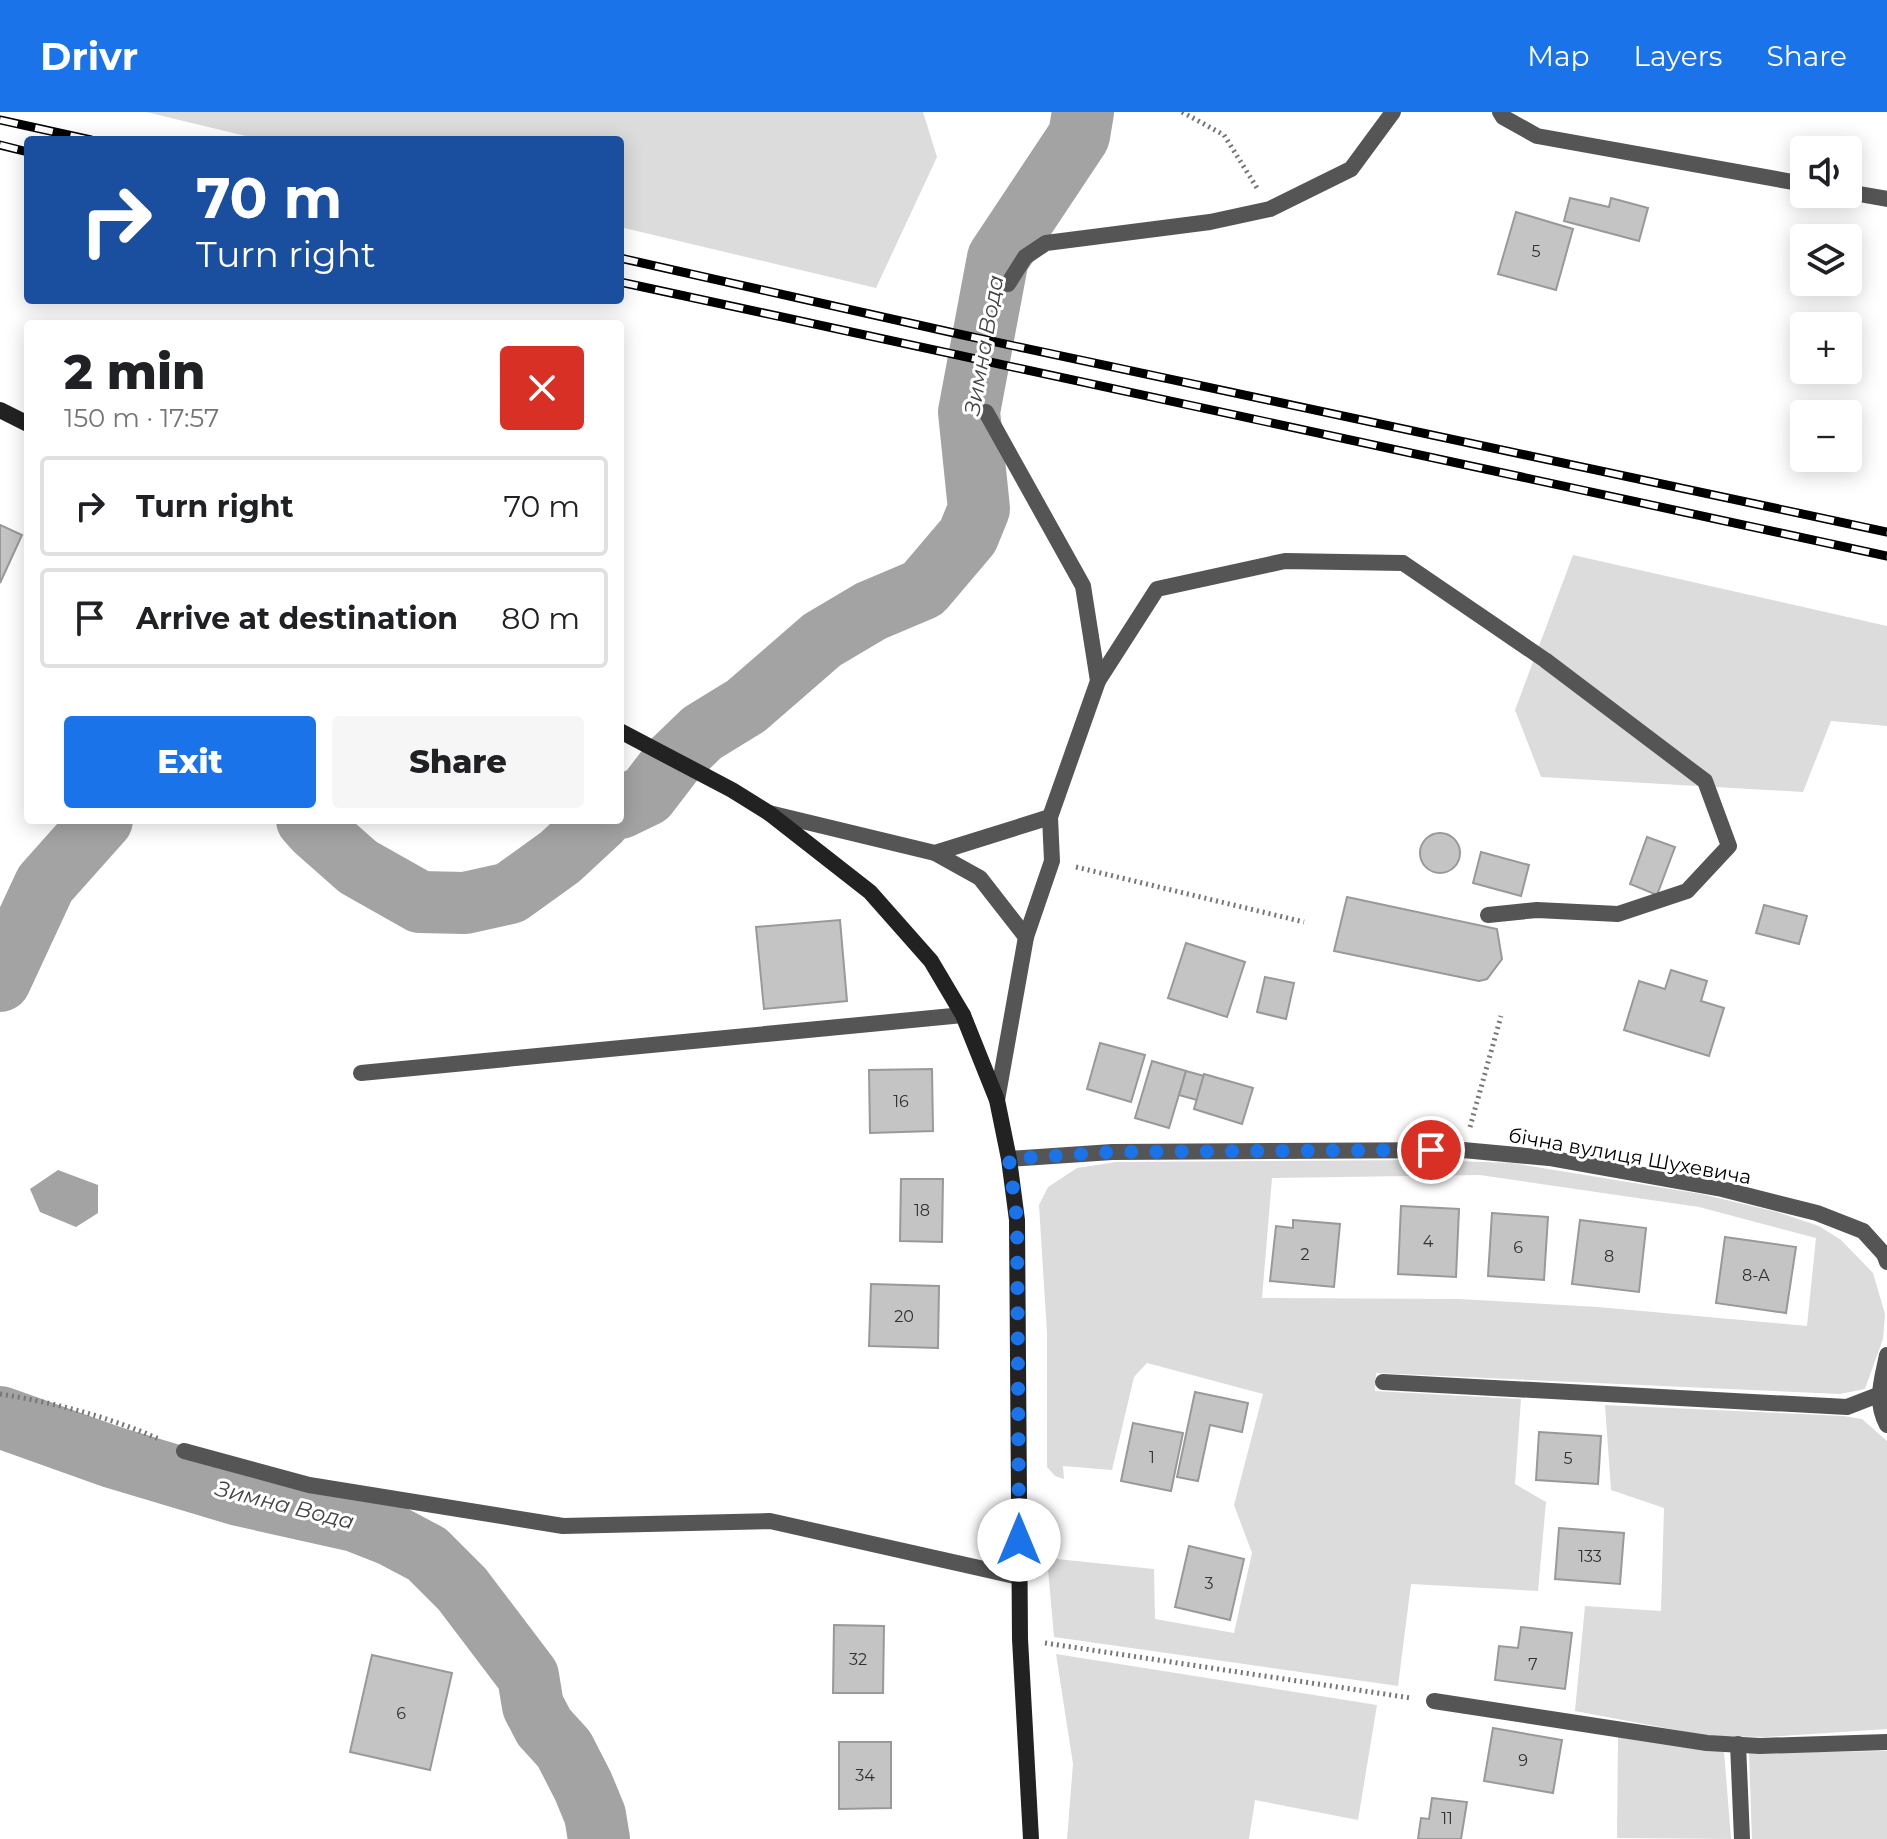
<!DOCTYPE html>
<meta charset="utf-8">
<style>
:root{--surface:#fff;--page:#f6f6f6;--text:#202124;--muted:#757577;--line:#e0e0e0;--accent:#1a73e8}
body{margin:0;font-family:Montserrat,sans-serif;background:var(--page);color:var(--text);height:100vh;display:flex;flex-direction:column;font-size:30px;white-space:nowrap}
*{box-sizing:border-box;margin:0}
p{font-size:26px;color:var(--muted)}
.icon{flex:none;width:44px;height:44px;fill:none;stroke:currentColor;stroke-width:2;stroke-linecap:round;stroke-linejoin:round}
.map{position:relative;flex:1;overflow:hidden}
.panel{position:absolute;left:24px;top:208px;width:600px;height:504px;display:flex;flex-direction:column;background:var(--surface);border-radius:8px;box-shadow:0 4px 20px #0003}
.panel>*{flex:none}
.guide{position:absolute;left:24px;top:24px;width:600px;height:168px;border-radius:8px;box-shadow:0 4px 20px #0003;background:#1a4fa0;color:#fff;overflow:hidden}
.tools{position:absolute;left:1790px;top:24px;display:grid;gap:16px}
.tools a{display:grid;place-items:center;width:72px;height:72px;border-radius:8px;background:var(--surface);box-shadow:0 4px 20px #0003;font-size:40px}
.pin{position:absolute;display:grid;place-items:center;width:68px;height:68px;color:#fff;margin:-34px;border:4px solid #fff;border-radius:50%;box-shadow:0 2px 8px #0007}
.me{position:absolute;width:88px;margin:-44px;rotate:0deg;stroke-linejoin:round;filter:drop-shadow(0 0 6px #0008)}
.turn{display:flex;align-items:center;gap:28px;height:168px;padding:0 40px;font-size:36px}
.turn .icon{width:104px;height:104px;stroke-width:2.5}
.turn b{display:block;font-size:56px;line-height:68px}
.round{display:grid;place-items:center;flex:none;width:84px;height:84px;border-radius:8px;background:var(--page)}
.overview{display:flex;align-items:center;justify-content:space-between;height:136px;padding:0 40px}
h1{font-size:48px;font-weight:800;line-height:60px}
.cta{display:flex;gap:16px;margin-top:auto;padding:16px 40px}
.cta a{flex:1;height:92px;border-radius:8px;background:var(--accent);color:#fff;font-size:32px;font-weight:800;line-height:92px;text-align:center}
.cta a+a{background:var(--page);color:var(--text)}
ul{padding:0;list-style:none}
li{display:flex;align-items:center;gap:24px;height:100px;margin:0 16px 12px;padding:0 24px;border:4px solid var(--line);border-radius:8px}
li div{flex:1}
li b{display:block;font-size:30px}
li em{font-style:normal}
header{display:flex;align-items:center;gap:48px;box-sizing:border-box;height:112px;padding:0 40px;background:var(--accent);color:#fff}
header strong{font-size:38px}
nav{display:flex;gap:44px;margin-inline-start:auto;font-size:28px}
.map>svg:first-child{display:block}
.green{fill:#dcdcdc;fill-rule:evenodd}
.water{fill:#a3a3a3}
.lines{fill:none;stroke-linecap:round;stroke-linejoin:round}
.river{stroke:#a3a3a3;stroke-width:62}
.building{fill:#c4c4c4;stroke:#999;stroke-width:2}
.path{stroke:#777;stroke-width:5;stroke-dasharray:2 4;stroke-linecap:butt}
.service{stroke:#555;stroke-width:16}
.minor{stroke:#555;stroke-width:16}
.secondary{stroke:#222;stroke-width:16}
.rail-casing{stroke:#000;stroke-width:9}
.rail{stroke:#fff;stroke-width:6;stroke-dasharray:18;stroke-linecap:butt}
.route{stroke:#1a73e8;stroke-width:14;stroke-dasharray:0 25.2}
.labels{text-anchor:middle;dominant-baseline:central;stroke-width:6;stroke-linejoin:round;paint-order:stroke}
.number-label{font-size:16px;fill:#313131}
.street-label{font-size:20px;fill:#000;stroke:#fff}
.water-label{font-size:22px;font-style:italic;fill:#444;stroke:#fff}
</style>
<header>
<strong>Drivr</strong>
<nav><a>Map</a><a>Layers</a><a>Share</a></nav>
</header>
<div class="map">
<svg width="1887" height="1727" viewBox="0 0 1887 1727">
<rect width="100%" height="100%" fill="#fff"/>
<g class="green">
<polygon points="146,0 923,0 937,45 876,176 620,115 620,28 262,28"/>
<polygon points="1573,443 1887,514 1887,614 1831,609 1803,680 1541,665 1515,598"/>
<path d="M1426 1048 1512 1051 1701 1082 1777 1100 1819 1114 1841 1128 1873 1161 1885 1202 1883 1227 1865 1277 1840 1282 1376 1261 1375 1279 1521 1287 1515 1372 1546 1390 1538 1479 1411 1472 1398 1574 1054 1525 1047 1446 1154 1457 1155 1507 1234 1521 1252 1441 1234 1393 1263 1282 1147 1251 1134 1265 1112 1358 1063 1354 1064 1367 1055 1364 1047 1355V1221L1039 1093 1048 1075 1077 1056 1116 1050ZM1480 1063 1699 1095 1816 1126 1807 1214 1598 1195 1459 1187 1262 1186 1272 1066Z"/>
<polygon points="1605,1293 1843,1304 1862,1307 1887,1329 1887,1617 1765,1625 1708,1624 1575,1599 1585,1494 1661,1499 1664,1396 1611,1378"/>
<polygon points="1056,1542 1377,1593 1358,1708 1255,1688 1249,1727 1067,1727 1073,1652"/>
<polygon points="1618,1625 1724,1639 1731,1727 1617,1726"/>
<polygon points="1887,1639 1887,1727 1752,1727 1749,1641"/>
</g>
<polygon class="water" points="58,1058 98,1073 98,1101 76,1115 40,1100 30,1077"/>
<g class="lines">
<g class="river">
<polyline points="620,696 647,683 673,649 702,621 746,594 822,528 871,499 923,477 968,424 979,397 969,300 998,146 1079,24 1083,0"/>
<polyline points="307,708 315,717 358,755 420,790 465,791 510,781 560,745 600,708"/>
<polyline points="0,869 45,772 102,708"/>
<polyline points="0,1305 112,1345 239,1383 355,1409 393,1424 427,1442 462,1477 528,1564 533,1594 544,1615 564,1637 583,1674 595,1703 599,1727"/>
</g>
</g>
<g class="building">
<polygon points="1570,86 1609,95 1611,86 1648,96 1639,129 1564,109"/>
<polygon points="1516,100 1573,117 1556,178 1498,162"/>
<polygon points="0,413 22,423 0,471"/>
<circle cx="1440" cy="741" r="20"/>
<polygon points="1647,725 1675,735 1657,783 1630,772"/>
<polygon points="1481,740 1529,753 1521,784 1473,771"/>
<polygon points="1347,785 1497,817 1502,847 1487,867 1479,869 1334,839"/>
<polygon points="1764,793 1807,804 1799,832 1756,821"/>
<polygon points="840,808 847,889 764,897 756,815"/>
<polygon points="1186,831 1245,850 1227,905 1168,886"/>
<polygon points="1671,858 1707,869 1701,889 1724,896 1709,944 1624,918 1639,869 1665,877"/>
<polygon points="1265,865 1294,871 1286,907 1257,900"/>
<polygon points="1100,931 1145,943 1131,990 1087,977"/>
<polygon points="1152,949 1186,959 1169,1016 1135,1006"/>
<polygon points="932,957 933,1019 870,1021 869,958"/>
<polygon points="1186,959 1204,964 1197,988 1179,983"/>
<polygon points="1204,962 1253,976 1242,1012 1194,997"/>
<polygon points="901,1067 943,1067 942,1130 900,1129"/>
<polygon points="1401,1094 1459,1097 1456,1165 1398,1162"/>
<polygon points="1492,1101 1548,1105 1544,1168 1488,1164"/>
<polygon points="1293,1108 1340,1112 1334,1175 1270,1169 1276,1114 1293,1116"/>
<polygon points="1580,1108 1646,1116 1639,1180 1572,1172"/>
<polygon points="1725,1125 1796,1135 1786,1201 1716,1191"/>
<polygon points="871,1172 939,1174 938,1236 869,1234"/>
<polygon points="1195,1280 1248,1291 1242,1320 1210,1313 1198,1369 1177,1365"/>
<polygon points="1133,1311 1183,1321 1171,1379 1121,1369"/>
<polygon points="1539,1320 1601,1324 1598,1372 1536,1368"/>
<polygon points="1559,1416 1624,1421 1620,1472 1555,1467"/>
<polygon points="1189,1434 1244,1447 1230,1508 1175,1495"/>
<polygon points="834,1513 884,1514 883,1581 833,1581"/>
<polygon points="1521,1515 1572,1521 1565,1577 1495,1568 1499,1534 1518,1536"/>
<polygon points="372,1543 452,1561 430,1658 350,1640"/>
<polygon points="1493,1616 1562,1628 1553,1681 1484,1669"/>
<polygon points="839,1630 891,1630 891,1696 839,1697"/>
<polygon points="1432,1686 1467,1690 1461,1727 1418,1727 1421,1706 1429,1707"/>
</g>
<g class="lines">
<g class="path">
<polyline points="1182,0 1224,23 1257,76"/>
<polyline points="1076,755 1304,810"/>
<polyline points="1470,1015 1501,904"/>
<path d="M0 1282C56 1291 110 1305 161 1328"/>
<polyline points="1045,1531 1411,1586"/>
</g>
<g class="service">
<polyline points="1500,0 1503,5 1537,24 1804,72"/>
<polyline points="1848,80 1887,87"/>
<polyline points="986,300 1083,474 1098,569 1050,705 1052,749 1026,825 997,988"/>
<polyline points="1098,569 1157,477 1285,449 1403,451 1545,548 1705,669 1729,734 1687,779 1618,802 1537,798 1488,803"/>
<polyline points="769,701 935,741 1050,705"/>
<polyline points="935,741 980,766 1026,825"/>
<polyline points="361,961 963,903"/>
<polyline points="1383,1270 1847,1295 1878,1283"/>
<polyline points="184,1339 309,1373 563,1414 770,1409 1019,1465"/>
<polyline points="1434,1589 1707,1631 1760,1634 1887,1630"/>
<polyline points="1738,1632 1742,1727"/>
</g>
<g class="minor">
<polyline points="1008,172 1025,145 1046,131 1210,110 1270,97 1351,57 1393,0"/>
<polyline points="1009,1047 1112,1040 1463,1038 1549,1046 1722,1077 1817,1101 1863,1119 1884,1142 1887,1150"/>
<path d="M1887 1243C1882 1268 1874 1289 1887 1313"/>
</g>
<g class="secondary">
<polyline points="0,298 28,312"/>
<polyline points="620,619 732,678 769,701 870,780 931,849 963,903 997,988 1009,1047 1017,1108 1020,1527 1031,1727"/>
</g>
<defs>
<g id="rail">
<polyline points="0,8 91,28"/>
<polyline points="0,33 28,40"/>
<polyline points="620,146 963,223 1887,420"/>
<polyline points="620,170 1887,444"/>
</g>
</defs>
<use href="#rail" class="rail-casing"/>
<use href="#rail" class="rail"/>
</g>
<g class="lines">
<polyline class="route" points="1019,1428 1017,1108 1009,1047 1112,1040 1431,1038"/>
</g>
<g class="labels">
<g class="number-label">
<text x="1536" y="139">5</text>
<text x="901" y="989">16</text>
<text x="922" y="1098">18</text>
<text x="1428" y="1129">4</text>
<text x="1518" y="1135">6</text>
<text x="1305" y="1142">2</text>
<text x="1609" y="1144">8</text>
<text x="1756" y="1163">8-А</text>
<text x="904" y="1204">20</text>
<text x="1152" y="1345">1</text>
<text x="1568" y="1346">5</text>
<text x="1590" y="1444">133</text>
<text x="1209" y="1471">3</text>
<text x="858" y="1547">32</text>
<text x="1533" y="1552">7</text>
<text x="401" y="1601">6</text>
<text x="1523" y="1648">9</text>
<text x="865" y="1663">34</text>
<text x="1447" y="1706">11</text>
</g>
<g class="street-label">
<text transform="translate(1630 1044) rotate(10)">бічна вулиця Шухевича</text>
</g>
<g class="water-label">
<text transform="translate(984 233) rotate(-80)">Зимна Вода</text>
<text transform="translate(285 1393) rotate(14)">Зимна Вода</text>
</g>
</g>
</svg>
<div class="tools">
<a><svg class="icon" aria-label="sound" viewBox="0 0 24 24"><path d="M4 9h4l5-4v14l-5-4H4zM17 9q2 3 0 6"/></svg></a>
<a><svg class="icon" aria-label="layers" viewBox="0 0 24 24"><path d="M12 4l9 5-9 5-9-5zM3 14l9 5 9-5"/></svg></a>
<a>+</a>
<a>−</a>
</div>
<div class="pin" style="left:1431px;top:1038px;background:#d93025"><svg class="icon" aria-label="arrive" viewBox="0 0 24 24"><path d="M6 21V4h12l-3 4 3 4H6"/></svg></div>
<svg class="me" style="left:1019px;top:1428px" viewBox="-20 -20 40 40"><circle r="19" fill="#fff"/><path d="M0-13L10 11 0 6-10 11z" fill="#1a73e8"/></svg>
<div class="guide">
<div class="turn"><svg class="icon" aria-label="right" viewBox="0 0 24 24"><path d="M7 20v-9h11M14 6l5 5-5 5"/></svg><div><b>70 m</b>Turn right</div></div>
</div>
<section class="panel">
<div class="overview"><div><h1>2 min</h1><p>150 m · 17:57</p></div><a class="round" style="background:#d93025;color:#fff"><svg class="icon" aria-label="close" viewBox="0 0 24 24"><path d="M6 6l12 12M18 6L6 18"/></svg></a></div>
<ul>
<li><svg class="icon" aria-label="right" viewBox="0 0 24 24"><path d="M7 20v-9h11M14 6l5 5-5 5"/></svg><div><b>Turn right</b></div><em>70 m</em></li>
<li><svg class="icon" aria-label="arrive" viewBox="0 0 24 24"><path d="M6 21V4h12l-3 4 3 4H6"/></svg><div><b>Arrive at destination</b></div><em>80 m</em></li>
</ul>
<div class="cta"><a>Exit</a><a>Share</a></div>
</section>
</div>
